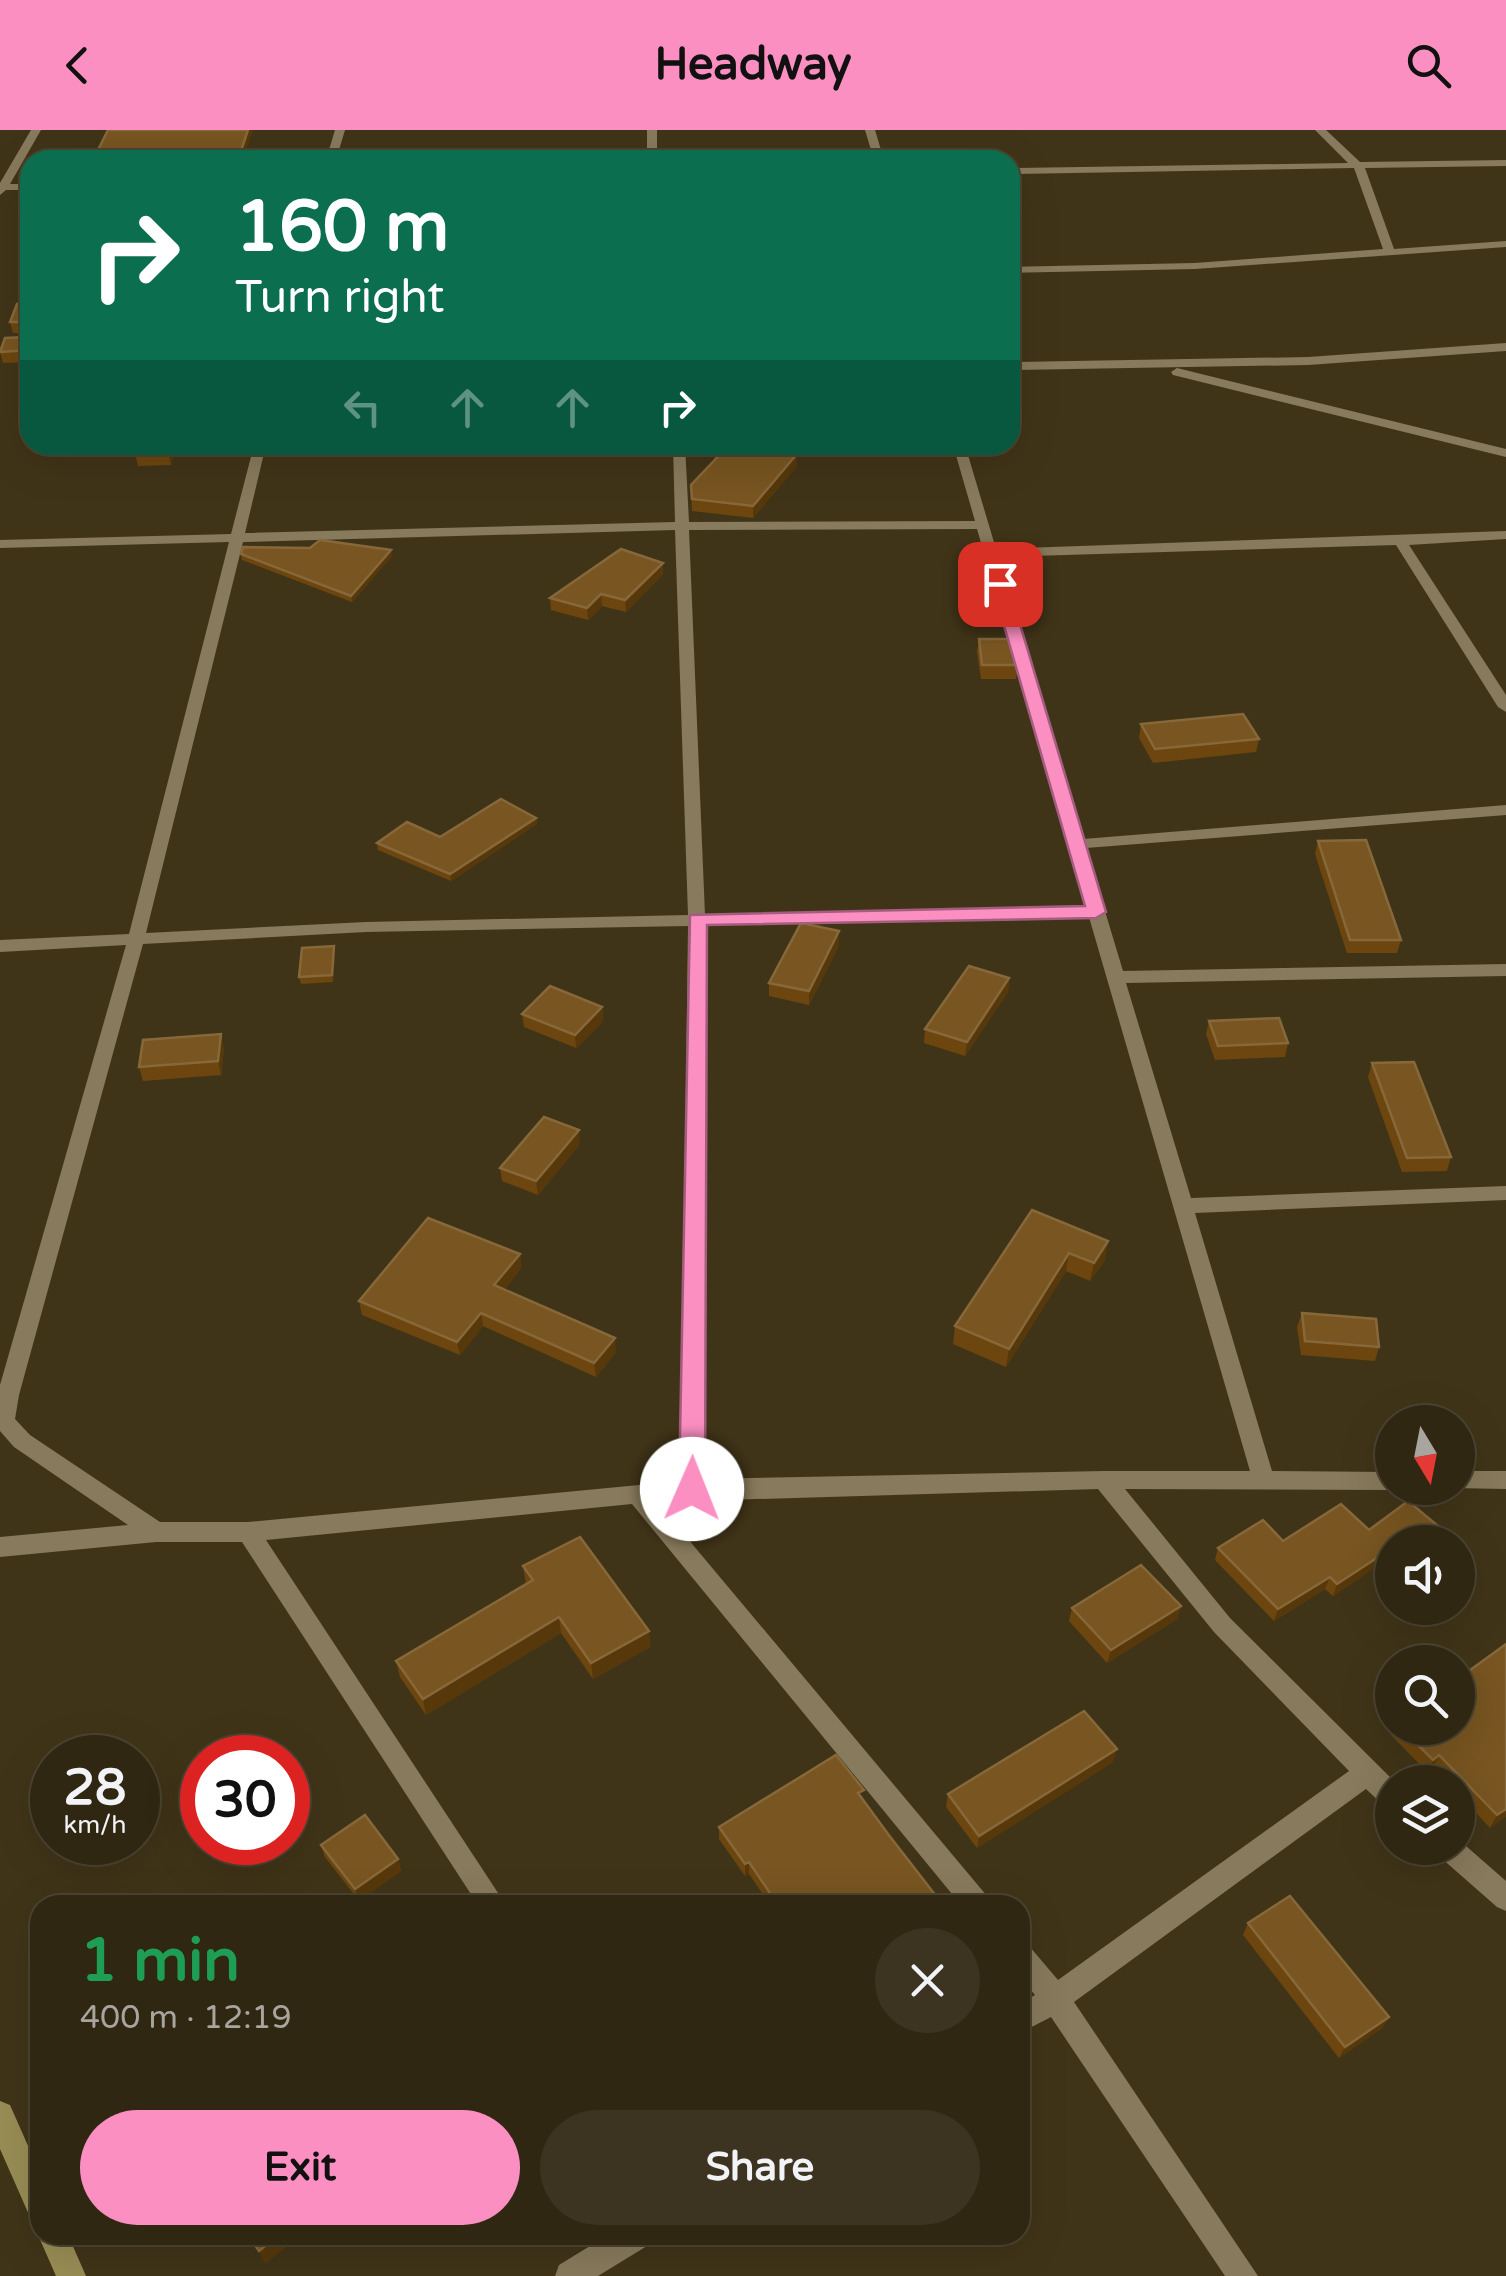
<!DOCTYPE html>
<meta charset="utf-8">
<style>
:root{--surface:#302712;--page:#3c3320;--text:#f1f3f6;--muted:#a8a59f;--line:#4b4432;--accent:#fc8fc2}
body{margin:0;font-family:"Varela Round",sans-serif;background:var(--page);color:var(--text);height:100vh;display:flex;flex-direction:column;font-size:38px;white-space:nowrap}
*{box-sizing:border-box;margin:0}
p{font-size:32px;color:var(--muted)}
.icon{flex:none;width:55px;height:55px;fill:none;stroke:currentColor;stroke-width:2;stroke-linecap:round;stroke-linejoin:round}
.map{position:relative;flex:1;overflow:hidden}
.drawer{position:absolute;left:30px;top:1765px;width:1000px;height:350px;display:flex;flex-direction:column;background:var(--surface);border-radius:30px;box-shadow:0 10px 40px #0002,0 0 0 2px var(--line)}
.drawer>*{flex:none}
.hud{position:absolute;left:20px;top:20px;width:1000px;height:305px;border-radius:30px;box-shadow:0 10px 40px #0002,0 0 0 2px var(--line);background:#0b6e4f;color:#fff;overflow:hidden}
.needle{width:65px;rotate:170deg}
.controls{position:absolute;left:1375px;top:1275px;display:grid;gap:20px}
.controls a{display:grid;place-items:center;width:100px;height:100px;border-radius:50%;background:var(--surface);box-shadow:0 10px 40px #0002,0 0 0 2px var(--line);font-size:50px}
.speed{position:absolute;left:30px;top:1605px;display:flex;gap:20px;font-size:50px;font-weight:700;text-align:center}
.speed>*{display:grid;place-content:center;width:130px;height:130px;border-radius:50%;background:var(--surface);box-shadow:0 10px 40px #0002,0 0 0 2px var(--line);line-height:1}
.speed small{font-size:25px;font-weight:400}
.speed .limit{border:15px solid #d22;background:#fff;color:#111}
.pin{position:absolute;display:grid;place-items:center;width:85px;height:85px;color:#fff;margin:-42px;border-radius:20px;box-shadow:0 5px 15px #0006}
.me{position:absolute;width:110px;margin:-55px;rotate:1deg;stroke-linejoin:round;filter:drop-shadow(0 0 8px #0008)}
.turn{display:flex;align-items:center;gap:35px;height:210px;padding:0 50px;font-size:45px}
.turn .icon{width:130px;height:130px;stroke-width:2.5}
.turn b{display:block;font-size:70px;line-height:85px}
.lanes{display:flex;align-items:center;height:95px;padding:0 50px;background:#0003;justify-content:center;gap:50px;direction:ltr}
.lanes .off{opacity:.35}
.round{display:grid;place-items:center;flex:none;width:105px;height:105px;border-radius:52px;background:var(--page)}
.overview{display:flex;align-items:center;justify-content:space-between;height:170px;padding:0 50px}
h1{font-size:60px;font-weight:800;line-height:75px;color:#1e9e55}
.primary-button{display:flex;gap:20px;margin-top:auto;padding:20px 50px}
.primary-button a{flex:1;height:115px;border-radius:60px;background:var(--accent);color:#111;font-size:40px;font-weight:800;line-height:115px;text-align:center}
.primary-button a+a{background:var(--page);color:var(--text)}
header{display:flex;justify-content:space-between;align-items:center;height:130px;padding:0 50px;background:var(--accent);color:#111;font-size:45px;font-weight:800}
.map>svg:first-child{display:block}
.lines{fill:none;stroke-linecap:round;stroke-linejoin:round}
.minor{fill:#887a5c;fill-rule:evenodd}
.secondary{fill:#998d55;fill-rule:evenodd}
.wall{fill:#6c460e}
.shaded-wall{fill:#56380a}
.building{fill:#785521;stroke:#87683a;stroke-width:2.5}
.route{fill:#fc8fc2;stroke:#a45d7e;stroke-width:2.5}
</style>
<header><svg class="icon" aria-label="back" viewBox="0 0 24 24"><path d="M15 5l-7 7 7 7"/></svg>Headway<svg class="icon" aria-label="search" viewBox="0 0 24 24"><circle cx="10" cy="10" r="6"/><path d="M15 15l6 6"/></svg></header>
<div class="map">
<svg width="1506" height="2146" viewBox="0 0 1506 2146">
<rect width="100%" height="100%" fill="#403418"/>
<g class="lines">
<g class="minor">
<polygon points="31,0 41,0 10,54 30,54 30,60 6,60 0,65 0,53"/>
<polygon points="335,0 345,0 336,30 326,30"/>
<rect x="647" y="0" width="10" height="30"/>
<polygon points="865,0 875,0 884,30 874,30"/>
<polygon points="1315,0 1326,0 1360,32 1506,30 1506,36 1365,38 1394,119 1506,111 1506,117 1195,139 1010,143 1010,137 1195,133 1383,119 1354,38 1010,44 1010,38 1348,33"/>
<polygon points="1506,213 1506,221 1308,235 1010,240 1010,232 1308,227"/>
<polygon points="1177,238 1506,319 1506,327 1173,245 1171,242"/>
<path d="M254 315H266L245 403 675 392 673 315H685L689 392 975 391 953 315H965L996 419 1506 401V409L1409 415 1506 565V582L1498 577 1396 415 999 427 1083 709 1506 675V685L1086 718 1123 841 1506 834V846L1126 853 1191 1068 1506 1056V1070L1195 1083 1272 1341 1392 1342V1358H1400L1392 1360 1125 1359 1230 1488 1395 1652 1392 1679 1383 1675 1366 1659 1074 1872 1258 2146H1225L1051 1887 1020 1903V1874L1035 1865 1020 1847V1813L1030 1817 1058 1850 1349 1641 1214 1502 1098 1359 657 1372 987 1766 991 1775H961L632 1374 266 1410 506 1775H478L242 1412H156L0 1427V1407L128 1395 14 1317 0 1301V1255L126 815 0 822V810L129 804 229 412 0 418V410L231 404ZM977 399 1086 777 705 785 689 400ZM675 400 688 785 366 792 146 803 243 412ZM1089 787 1250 1341H1104L703 1349 706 795ZM688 796 681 1351 248 1392H160L30 1305 15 1289 19 1265 143 814 366 802Z"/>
<polygon points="1458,1341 1506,1341 1506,1359 1453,1358 1458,1358"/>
<polygon points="1458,1709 1506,1751 1506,1781 1497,1777 1440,1727 1436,1718 1458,1718"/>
<polygon points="608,2105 651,2105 647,2116 598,2146 555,2146 559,2135"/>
</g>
<g class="secondary">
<polygon points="0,1971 10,1975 40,2043 40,2092 30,2087 0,2019"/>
<polygon points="40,2100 40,2105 68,2105 86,2146 56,2146 38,2105"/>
</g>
</g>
<g class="wall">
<polygon points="30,173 30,203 13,203 10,192"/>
<polygon points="30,204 30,232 3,233 0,221"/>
<polygon points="176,315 171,335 138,336 135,324"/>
<polygon points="797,324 797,336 753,388 692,381 691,355"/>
<polygon points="241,424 392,426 352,472 242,430"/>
<polygon points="663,444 626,482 602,476 588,490 551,480 550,468"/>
<polygon points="979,509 1018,535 1016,549 981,549 977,522"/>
<polygon points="1141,594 1259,609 1256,622 1153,633 1139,608"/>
<polygon points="536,688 537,694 451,751 378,720 377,713 440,707"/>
<polygon points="1318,711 1401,810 1397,823 1347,823 1315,724"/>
<polygon points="839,815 809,875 769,866 769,853"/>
<polygon points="335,823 333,852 301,854 299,847"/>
<polygon points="1009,848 1008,862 965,926 924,913 925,899"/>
<polygon points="602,877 603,891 576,918 524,897 522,884"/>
<polygon points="1209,891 1288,913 1285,927 1215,930 1206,904"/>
<polygon points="224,918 221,945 143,951 139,937"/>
<polygon points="1372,933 1451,1027 1447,1041 1402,1042 1368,947"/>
<polygon points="580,1014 538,1065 502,1051 500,1038"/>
<polygon points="1032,1080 1105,1130 1090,1151 1066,1141 1006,1237 953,1214 955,1196"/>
<polygon points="520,1124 521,1138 504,1160 616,1222 596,1247 483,1196 460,1225 362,1185 359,1171"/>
<polygon points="1302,1183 1379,1217 1375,1231 1301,1225 1297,1197"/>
<polygon points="1369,1400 1450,1406 1447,1412 1392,1412 1392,1426 1333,1466 1325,1459 1274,1491 1215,1430 1218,1418"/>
<polygon points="523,1436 649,1501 650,1517 593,1549 561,1503 426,1585 400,1547 396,1531 526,1454"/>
<polygon points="1181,1476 1177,1489 1107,1533 1069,1491 1072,1478"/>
<polygon points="1506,1514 1506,1686 1490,1698 1458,1663 1458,1652 1447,1652 1433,1638 1427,1642 1391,1605 1394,1598 1458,1598"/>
<polygon points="1113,1632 977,1718 946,1677 948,1664"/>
<polygon points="863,1670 943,1775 770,1775 749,1744 745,1746 719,1709 719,1697"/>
<polygon points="321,1715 398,1729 401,1741 359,1771 325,1727"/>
<polygon points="1248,1793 1389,1887 1382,1898 1339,1928 1243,1805"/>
</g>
<g class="shaded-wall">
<polygon points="248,0 253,0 243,30 238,30"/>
<polygon points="170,315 176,315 171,335 168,323"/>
<polygon points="797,324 797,336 753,388 753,376"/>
<polygon points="391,420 392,426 352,472 351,466"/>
<polygon points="663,433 663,444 626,482 625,470"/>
<polygon points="601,464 602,476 588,490 587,478"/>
<polygon points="536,688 537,694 451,751 450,744"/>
<polygon points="839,801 839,815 809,875 809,861"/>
<polygon points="334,816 335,823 333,852 332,845"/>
<polygon points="1009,848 1008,862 965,926 967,912"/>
<polygon points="602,877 603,891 576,918 575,905"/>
<polygon points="221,904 224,918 221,945 218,931"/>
<polygon points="579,1000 580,1014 538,1065 536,1051"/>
<polygon points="1108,1111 1105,1130 1090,1151 1094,1133"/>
<polygon points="1069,1123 1066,1141 1006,1237 1009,1219"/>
<polygon points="520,1124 521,1138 496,1169 494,1155"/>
<polygon points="481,1183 483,1196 460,1225 457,1212"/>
<polygon points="615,1208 616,1222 596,1247 594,1233"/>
<polygon points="1392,1418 1392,1426 1333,1466 1337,1454"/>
<polygon points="1330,1447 1325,1459 1274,1491 1278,1479"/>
<polygon points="1181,1476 1177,1489 1107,1533 1111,1520"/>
<polygon points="559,1487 561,1503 426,1585 423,1569"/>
<polygon points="649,1501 650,1517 593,1549 591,1533"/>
<polygon points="1117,1619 1113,1632 977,1718 979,1706"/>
<polygon points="1439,1625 1433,1638 1427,1642 1433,1630"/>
<polygon points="1506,1679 1506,1686 1490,1698 1497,1685"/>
<polygon points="398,1729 401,1741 359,1771 355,1759"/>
<polygon points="749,1732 749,1744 745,1746 745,1734"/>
<polygon points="1389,1887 1382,1898 1339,1928 1345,1917"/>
<polygon points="279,2105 301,2105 265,2134 259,2121"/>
</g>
<g class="building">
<polygon points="108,0 248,0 238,30 93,30"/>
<polygon points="30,173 30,194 30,192 10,192 17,174"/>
<polygon points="30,204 30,220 0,222 5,208 27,207"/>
<polygon points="138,315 170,315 168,323 135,324"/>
<polygon points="729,315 767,315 797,324 753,376 692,369 691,355"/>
<polygon points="320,410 391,420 351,466 241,424 243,417 310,418"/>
<polygon points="621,419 663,433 625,470 601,464 587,478 550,468"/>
<polygon points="979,509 1010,509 1018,535 982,535"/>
<polygon points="1243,584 1259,609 1155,619 1141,594"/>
<polygon points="501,669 536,688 450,744 377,713 407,692 440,707"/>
<polygon points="1366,710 1401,810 1350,810 1318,711"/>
<polygon points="801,793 839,801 809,861 769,853"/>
<polygon points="334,816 332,845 299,847 302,818"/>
<polygon points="969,836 1009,848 967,912 925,899"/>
<polygon points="550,856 602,877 575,905 522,884"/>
<polygon points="1279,888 1288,913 1218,916 1209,891"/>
<polygon points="221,904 218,931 139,937 143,910"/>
<polygon points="1414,932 1451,1027 1407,1028 1372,933"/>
<polygon points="544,987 579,1000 536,1051 500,1038"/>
<polygon points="1032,1080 1108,1111 1094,1133 1069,1123 1009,1219 955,1196"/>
<polygon points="428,1088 520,1124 494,1155 615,1208 594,1233 481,1183 457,1212 359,1171"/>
<polygon points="1302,1183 1376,1189 1379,1217 1305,1211"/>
<polygon points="1408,1371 1450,1406 1441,1412 1411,1412 1406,1408 1400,1412 1392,1412 1392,1418 1337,1454 1330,1447 1278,1479 1218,1418 1263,1390 1283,1411 1341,1374 1369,1400"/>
<polygon points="580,1407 649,1501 591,1533 559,1487 423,1569 396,1531 533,1450 523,1436"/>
<polygon points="1141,1435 1181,1476 1111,1520 1072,1478"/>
<polygon points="1506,1514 1506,1679 1497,1685 1439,1625 1433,1630 1401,1598 1458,1598 1458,1549"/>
<polygon points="1084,1581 1117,1619 979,1706 948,1664"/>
<polygon points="836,1625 864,1660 858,1663 888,1704 943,1775 778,1775 749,1732 745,1734 719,1697"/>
<polygon points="365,1685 398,1729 355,1759 321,1715"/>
<polygon points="1290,1766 1389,1887 1345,1917 1248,1793"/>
<polygon points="612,1767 619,1775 600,1775"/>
<polygon points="248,2105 279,2105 259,2121"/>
</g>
<polygon class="route" points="1000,449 1008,454 1106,782 1096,788 707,795 705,1359 701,1367 692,1370 683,1367 679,1359 690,785 1085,776 992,454"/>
</svg>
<div class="controls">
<a><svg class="needle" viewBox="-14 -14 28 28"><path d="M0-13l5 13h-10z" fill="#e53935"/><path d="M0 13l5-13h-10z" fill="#a8a59f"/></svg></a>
<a><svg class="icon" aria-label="sound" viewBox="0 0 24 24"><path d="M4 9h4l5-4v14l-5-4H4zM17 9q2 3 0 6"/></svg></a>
<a><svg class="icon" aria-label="search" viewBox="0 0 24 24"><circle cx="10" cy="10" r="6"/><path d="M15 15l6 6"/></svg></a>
<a><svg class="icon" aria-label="layers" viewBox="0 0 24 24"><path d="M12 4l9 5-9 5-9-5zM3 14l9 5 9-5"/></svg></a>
</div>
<div class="speed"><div>28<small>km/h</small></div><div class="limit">30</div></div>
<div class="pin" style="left:1000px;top:454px;background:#d93025"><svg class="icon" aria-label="arrive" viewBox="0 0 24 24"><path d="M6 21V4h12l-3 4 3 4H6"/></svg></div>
<svg class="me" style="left:692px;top:1359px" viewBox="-20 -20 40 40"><circle r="19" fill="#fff"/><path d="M0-13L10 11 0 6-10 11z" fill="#fc8fc2"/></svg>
<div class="hud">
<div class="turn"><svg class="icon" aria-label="right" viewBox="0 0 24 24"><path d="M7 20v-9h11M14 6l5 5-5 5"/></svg><div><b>160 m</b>Turn right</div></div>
<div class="lanes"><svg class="icon off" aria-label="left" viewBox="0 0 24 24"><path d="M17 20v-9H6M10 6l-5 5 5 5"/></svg><svg class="icon off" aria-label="ahead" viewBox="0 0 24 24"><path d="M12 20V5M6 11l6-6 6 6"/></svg><svg class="icon off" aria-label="ahead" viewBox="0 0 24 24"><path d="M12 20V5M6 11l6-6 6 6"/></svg><svg class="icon" aria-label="right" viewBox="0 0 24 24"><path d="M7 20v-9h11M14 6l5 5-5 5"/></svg></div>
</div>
<section class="drawer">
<div class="overview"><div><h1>1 min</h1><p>400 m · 12:19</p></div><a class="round"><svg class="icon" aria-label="close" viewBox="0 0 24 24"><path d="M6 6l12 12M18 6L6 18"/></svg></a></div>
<div class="primary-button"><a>Exit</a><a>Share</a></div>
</section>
</div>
